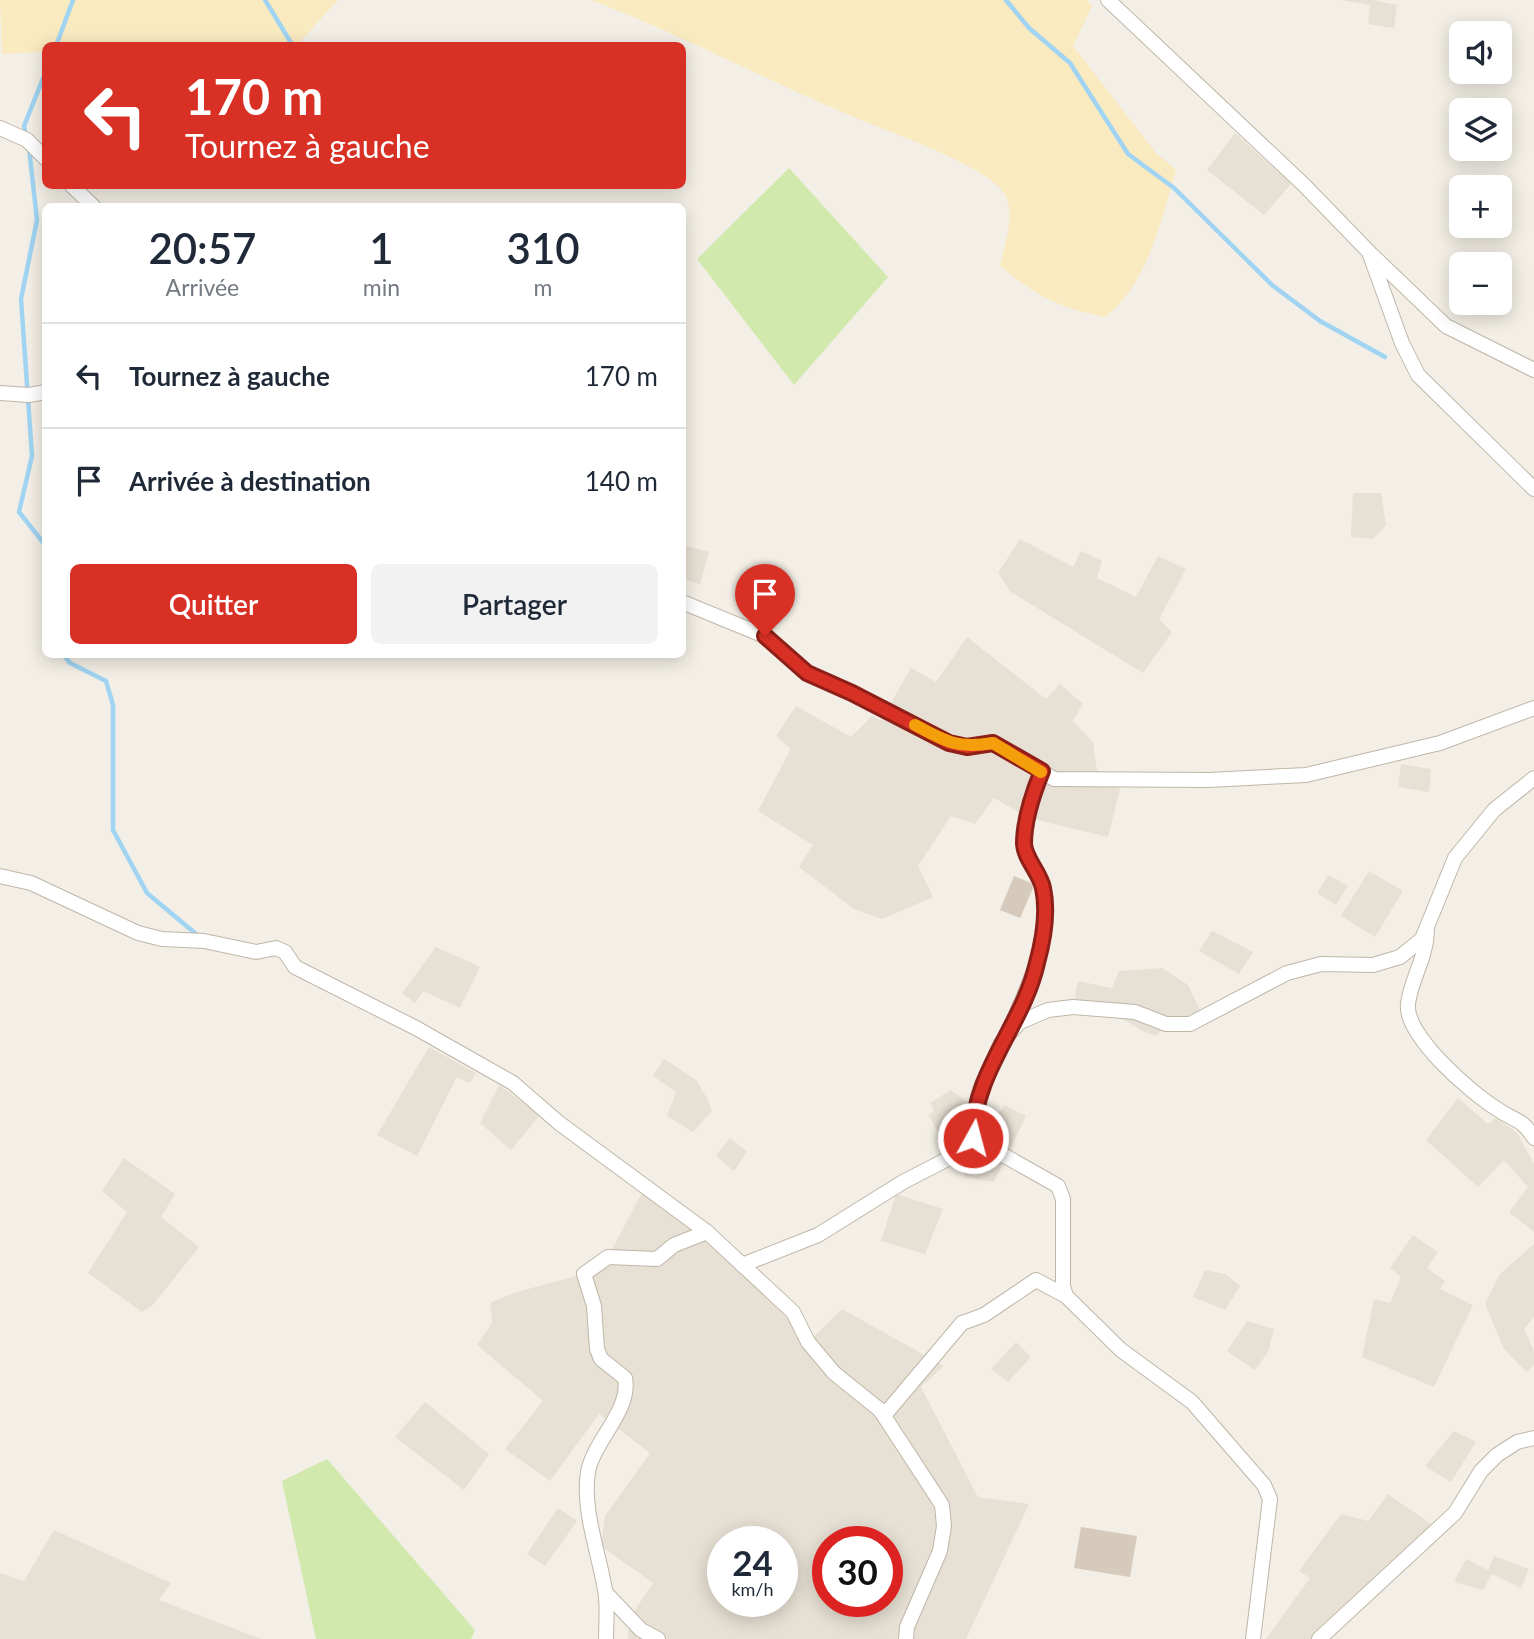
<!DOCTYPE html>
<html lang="fr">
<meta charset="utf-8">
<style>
:root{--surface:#fff;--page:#f2f2f3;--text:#1f2937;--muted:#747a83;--line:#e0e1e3;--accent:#d93025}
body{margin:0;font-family:Lato,sans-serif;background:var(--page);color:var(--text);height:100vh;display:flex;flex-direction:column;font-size:26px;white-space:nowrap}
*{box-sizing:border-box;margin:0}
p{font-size:23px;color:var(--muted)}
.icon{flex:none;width:38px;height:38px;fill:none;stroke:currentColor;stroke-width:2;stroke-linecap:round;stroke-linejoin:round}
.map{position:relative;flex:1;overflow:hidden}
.panel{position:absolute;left:42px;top:203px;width:644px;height:455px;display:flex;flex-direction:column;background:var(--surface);border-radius:10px;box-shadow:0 4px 18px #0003}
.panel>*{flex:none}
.top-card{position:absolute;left:42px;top:42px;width:644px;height:147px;border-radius:10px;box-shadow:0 4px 18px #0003;background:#d93025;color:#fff;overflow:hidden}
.controls{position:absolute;left:1449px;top:21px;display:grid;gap:14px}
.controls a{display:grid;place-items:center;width:63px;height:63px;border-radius:10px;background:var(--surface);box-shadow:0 4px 18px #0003;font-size:35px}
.speed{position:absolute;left:707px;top:1526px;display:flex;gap:14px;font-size:35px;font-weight:700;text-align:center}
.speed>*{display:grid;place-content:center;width:91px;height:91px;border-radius:50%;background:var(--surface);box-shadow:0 4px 18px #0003;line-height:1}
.speed small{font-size:18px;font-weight:400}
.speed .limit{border:10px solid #d22;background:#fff;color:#111}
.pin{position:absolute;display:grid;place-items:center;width:60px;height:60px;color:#fff;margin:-72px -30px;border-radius:50% 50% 50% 0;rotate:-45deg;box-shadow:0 0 7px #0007}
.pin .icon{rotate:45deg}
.me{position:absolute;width:77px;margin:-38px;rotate:7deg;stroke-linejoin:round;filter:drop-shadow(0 0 5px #0008)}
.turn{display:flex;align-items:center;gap:24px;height:147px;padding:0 28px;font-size:32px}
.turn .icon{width:91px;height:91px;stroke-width:2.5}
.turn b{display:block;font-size:49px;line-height:60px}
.eta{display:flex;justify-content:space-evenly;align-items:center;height:119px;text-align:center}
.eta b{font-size:42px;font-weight:600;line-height:49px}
.button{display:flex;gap:14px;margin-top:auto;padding:14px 28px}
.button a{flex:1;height:80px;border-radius:10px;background:var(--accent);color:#fff;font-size:28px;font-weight:600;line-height:80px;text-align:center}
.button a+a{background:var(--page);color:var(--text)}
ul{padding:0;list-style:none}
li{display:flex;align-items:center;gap:21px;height:105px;padding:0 28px;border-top:2px solid var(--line)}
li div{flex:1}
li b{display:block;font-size:26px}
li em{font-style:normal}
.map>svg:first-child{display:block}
.residential{fill:#e7e0d4;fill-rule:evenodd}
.green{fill:#d1e9ad}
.sand{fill:#f9eac0}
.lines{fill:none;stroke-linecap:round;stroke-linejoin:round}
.stream{stroke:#a0d4f2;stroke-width:4.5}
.building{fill:#d5cabb}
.minor-casing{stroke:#bfb6a8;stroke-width:16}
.minor{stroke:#fff;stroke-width:14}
.route-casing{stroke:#8d1f18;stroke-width:18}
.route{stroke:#d93025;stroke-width:12}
.slow{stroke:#f59e0b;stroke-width:12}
</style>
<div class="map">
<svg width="1534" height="1639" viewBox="0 0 1534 1639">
<rect width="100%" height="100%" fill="#f3efe6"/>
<g class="residential">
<polygon points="1341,0 1373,0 1397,5 1394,28 1368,24 1370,5"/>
<polygon points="1235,133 1291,184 1264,215 1207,170"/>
<polygon points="1353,493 1381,493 1386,525 1373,539 1351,537"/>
<polygon points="1020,539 1073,567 1081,551 1102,561 1097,578 1136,597 1158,556 1186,569 1159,619 1172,632 1143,673 1011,592 998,573"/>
<polygon points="683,545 709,552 700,584 683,579"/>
<polygon points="967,637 1046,699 1060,684 1083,704 1073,721 1093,742 1098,777 1122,780 1108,837 1029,818 994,798 975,824 951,816 918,866 933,897 882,919 854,909 799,867 813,845 758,811 791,749 776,736 796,706 851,737 872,716 881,720 911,668 936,682"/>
<polygon points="1401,764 1431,769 1429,792 1398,787"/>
<polygon points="1369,871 1403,891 1375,937 1341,916"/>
<polygon points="1328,875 1348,886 1336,905 1317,893"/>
<polygon points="1212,931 1253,952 1239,974 1199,951"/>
<polygon points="436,947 480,967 460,1008 423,991 415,1003 402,993"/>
<polygon points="1162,968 1188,985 1203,1016 1166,1024 1157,1036 1144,1032 1107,1009 1073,1007 1078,981 1112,988 1119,971"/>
<polygon points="429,1047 476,1073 470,1083 457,1077 417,1156 377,1135"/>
<polygon points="664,1059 696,1080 708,1100 712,1111 693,1132 667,1116 676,1092 653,1076"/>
<polygon points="499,1085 540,1115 511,1150 480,1123"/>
<polygon points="951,1090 976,1109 973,1118 991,1126 1005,1105 1026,1116 994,1182 966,1177 928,1115 934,1111 930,1103"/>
<polygon points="1458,1098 1488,1124 1496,1118 1517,1133 1534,1164 1534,1232 1509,1212 1528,1187 1504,1160 1478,1187 1426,1140"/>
<polygon points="730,1138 747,1152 734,1171 716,1156"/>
<polygon points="124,1158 175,1194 161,1217 199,1247 152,1306 142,1312 88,1273 127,1212 102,1191"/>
<path d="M646 1185 793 1312 808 1342 842 1309 944 1366 921 1387 978 1497 1029 1504 966 1639H628L629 1619 653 1583 601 1546 605 1516 650 1453 599 1414 550 1481 505 1449 543 1401 477 1345 492 1323 490 1303 517 1292 584 1274 608 1257ZM723 1542H782V1601H723ZM828 1542H887V1601H828Z"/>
<polygon points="896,1194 943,1209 925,1254 881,1241"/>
<polygon points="1413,1235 1438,1252 1427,1268 1445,1281 1440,1289 1473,1305 1434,1387 1362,1357 1374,1299 1390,1303 1401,1277 1390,1268"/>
<polygon points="1534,1244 1534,1317 1524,1329 1534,1351 1534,1365 1526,1372 1504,1349 1485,1304 1500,1274"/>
<polygon points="1205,1270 1225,1274 1240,1286 1225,1310 1193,1297"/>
<polygon points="1247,1321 1274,1329 1268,1352 1255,1370 1227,1351"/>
<polygon points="1016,1342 1031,1357 1008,1382 991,1369"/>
<polygon points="425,1402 489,1454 464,1490 395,1437"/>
<polygon points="1454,1431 1476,1442 1451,1482 1425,1466"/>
<polygon points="1388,1494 1438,1529 1319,1639 1266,1639 1310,1578 1299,1571 1341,1514 1368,1521"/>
<polygon points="558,1508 577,1521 545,1566 527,1554"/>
<polygon points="54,1530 171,1583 159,1600 261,1639 0,1639 0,1573 24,1581"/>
<polygon points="1494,1556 1529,1569 1521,1588 1492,1574 1483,1590 1454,1582 1466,1559 1488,1570"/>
</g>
<g class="green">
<polygon points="789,168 888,277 794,385 697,259"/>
<polygon points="327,1459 475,1630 471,1639 316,1639 282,1481"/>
</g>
<g class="sand">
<polygon points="0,0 338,0 297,45 46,46 45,52 2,54"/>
<path d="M591 0H1087L1092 6 1073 46 1156 153 1176 170C1161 221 1148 284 1105 317 1060 308 1036 296 1000 266 1005 241 1020 206 998 186 971 160 886 131 849 115 762 78 680 34 591 0Z"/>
</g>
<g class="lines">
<g class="stream">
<polyline points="265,0 293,46"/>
<polyline points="1006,0 1029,28 1070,63 1128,154 1174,188 1272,285 1320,321 1385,357"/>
<polyline points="56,46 73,0"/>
<polyline points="26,136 24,126 46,71"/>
<polyline points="29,148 37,220 21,299 32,456 19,512 46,546"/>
<polyline points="63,654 70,663 106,681 113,705 113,830 147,893 196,934"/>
</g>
</g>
<g class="building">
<polygon points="1014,876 1031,883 1033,888 1020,918 1000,910"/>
<polygon points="1081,1527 1137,1536 1130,1577 1074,1568"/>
</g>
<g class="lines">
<defs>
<g id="minor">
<polyline points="1108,0 1304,185 1369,252 1402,343 1418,375 1534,489"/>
<polyline points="0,128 27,140 46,159"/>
<polyline points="72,186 93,206"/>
<polyline points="1372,255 1446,326 1534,370"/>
<polyline points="0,393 29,395 46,392"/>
<polyline points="682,602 765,636 807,673 852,693 949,743 967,747 993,743 1054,779 1209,780 1306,775 1440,743 1534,708"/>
<polyline points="0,876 31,883 138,933 162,939 204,941 256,952 276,948 285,952 295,967 416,1028 513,1083 559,1123 707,1232 793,1312 808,1342 834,1373 880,1410 887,1412 962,1323 984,1315 1036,1280 1066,1296"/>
<path d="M1427 931C1426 960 1411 978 1408 1004 1404 1035 1471 1093 1497 1109 1514 1121 1522 1118 1534 1138"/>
<path d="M1010 1028C1029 985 1053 937 1043 888 1040 875 1030 862 1025 849 1019 831 1035 789 1042 771"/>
<polyline points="973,1138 1058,1186 1063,1199 1063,1286 1066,1296 1121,1350 1192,1402 1264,1485 1270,1499 1253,1639"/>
<polyline points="742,1265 818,1235 903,1182 967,1149 973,1138 973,1118 980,1089 1001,1043 1020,1022 1048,1010 1073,1007 1135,1012 1166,1024 1190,1024 1287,973 1321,964 1373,965 1400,957 1422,939 1455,858 1494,810 1534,778"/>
<polyline points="880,1410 942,1505 944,1526 940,1551 907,1627 906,1639"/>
<polyline points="606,1593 641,1630 658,1639"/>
<path d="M606 1639C606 1623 608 1606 605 1590 599 1553 582 1510 588 1472 594 1440 631 1411 625 1378L601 1359 597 1349 594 1306 584 1274 608 1257 657 1259 674 1245 707 1232"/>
<polyline points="1319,1639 1455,1513 1481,1471 1497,1455 1517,1442 1534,1438"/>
</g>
</defs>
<use href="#minor" class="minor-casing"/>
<use href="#minor" class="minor"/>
</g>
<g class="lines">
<defs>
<path id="route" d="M765 636 807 673 852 693 949 743 967 747 993 743 1042 771C1033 793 1024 820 1024 844 1025 859 1040 873 1043 888 1048 911 1043 941 1037 963 1023 1025 973 1072 973 1138"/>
</defs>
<use href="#route" class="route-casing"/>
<use href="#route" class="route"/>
<path class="slow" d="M915 725C946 742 958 749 993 743L1041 772"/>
</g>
</svg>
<div class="controls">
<a><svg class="icon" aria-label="sound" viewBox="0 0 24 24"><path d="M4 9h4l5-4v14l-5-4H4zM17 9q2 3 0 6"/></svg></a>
<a><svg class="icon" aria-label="layers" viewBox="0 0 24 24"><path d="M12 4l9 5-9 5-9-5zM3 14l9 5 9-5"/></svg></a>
<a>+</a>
<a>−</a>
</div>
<div class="speed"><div>24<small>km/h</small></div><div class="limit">30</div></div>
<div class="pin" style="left:765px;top:636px;background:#d93025"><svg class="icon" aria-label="arrive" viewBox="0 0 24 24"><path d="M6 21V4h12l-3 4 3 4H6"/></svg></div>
<svg class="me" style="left:973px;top:1138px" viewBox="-20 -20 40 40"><circle r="17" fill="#d93025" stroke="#fff" stroke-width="3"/><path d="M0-11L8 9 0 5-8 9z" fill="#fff"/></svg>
<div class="top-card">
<div class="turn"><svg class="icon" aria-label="left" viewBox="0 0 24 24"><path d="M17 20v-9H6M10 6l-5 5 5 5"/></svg><div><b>170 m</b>Tournez à gauche</div></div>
</div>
<section class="panel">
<div class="eta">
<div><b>20:57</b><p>Arrivée</p></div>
<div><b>1</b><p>min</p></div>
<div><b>310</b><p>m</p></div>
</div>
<ul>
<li><svg class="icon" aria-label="left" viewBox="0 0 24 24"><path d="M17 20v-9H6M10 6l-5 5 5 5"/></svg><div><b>Tournez à gauche</b></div><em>170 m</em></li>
<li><svg class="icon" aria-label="arrive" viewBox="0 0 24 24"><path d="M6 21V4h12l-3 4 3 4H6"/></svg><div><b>Arrivée à destination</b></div><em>140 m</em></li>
</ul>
<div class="button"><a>Quitter</a><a>Partager</a></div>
</section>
</div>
